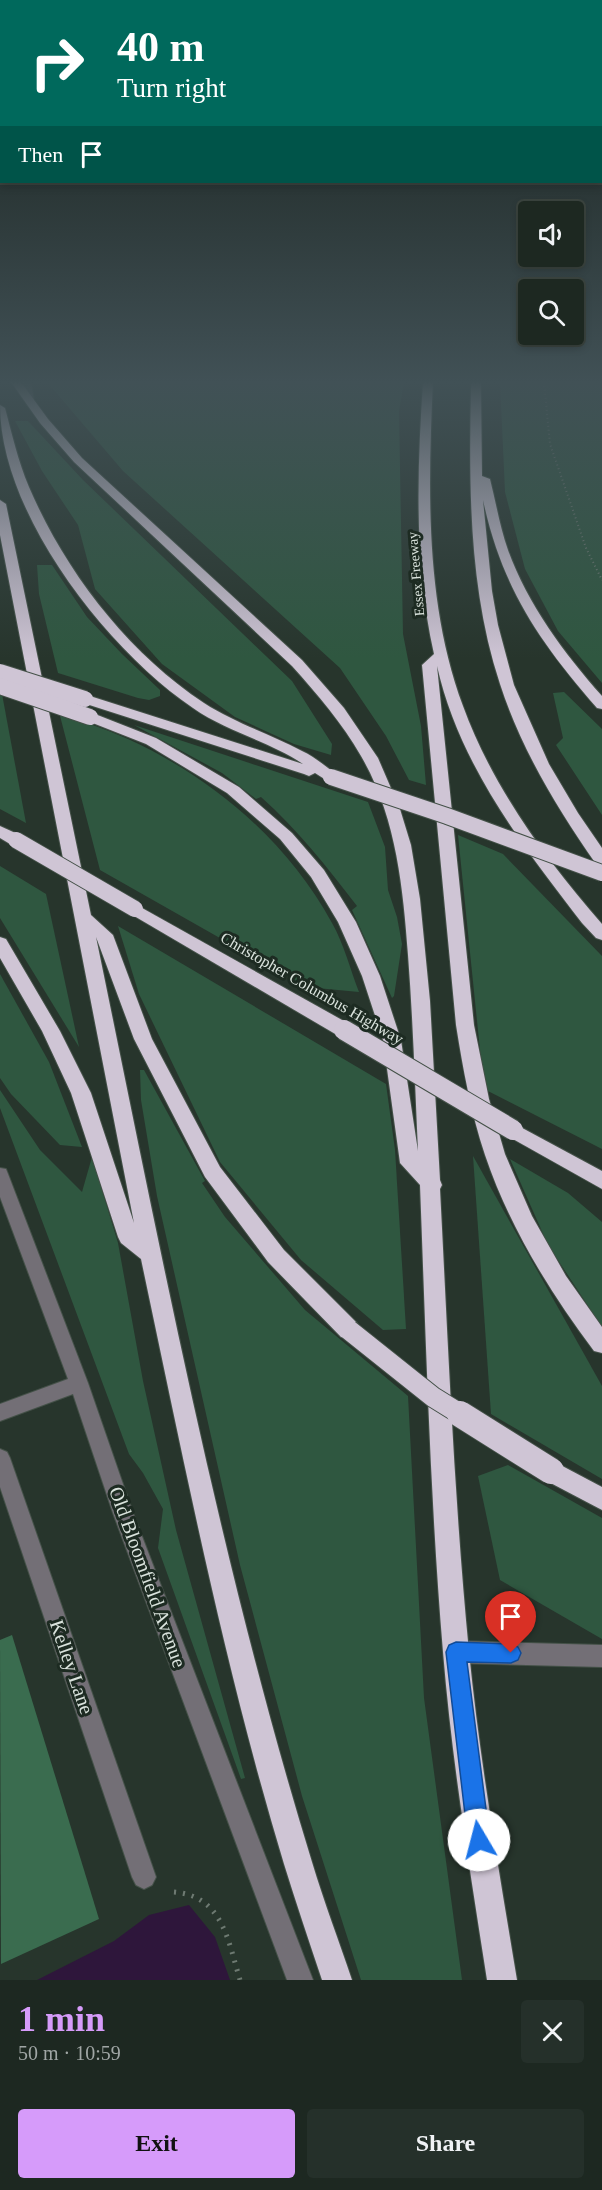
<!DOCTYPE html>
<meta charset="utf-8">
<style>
:root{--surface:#1d2821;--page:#25302a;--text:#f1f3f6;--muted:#a0a6a5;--line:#3b443f;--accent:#d69bfa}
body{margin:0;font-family:"Times New Roman",serif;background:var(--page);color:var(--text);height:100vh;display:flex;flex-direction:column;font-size:22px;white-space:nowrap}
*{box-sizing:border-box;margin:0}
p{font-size:20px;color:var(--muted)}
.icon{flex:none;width:33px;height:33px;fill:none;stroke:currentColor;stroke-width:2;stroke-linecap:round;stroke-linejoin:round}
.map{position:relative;height:1980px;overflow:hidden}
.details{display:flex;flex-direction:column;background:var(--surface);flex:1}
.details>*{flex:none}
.banner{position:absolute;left:0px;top:0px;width:603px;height:183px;box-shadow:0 3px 9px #0003,0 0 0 2px var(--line);background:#00695c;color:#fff;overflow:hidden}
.fabs{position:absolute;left:518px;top:201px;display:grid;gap:12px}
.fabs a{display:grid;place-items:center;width:66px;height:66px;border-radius:6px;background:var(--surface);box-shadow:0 3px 9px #0003,0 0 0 2px var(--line);font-size:30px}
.pin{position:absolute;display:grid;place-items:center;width:51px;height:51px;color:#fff;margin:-62px -26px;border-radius:50% 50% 50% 0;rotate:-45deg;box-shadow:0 0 6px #0007}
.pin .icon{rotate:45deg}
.me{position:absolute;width:66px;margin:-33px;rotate:352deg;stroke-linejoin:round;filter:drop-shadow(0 0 4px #0008)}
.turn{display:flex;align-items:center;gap:21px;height:126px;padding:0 18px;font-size:27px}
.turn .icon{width:78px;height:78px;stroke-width:2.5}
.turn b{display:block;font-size:42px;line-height:51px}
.then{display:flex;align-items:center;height:57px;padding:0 18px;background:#0003;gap:12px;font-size:22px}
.round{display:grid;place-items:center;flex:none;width:63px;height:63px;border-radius:6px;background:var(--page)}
.head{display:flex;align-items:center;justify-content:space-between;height:102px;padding:0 18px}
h1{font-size:36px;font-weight:700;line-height:45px;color:var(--accent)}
.primary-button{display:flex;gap:12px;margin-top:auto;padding:12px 18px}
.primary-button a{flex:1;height:69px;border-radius:6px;background:var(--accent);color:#111;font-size:24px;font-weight:700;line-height:69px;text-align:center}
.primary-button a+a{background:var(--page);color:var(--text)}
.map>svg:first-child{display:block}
.green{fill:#2f5740}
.water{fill:#2e163b}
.building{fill:#3a6c4f}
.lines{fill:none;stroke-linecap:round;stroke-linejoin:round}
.minor-casing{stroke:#445148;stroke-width:2}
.highway-casing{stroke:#445148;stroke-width:2}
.path-far1{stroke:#6e7a72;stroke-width:2;stroke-dasharray:1 3;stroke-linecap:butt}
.path{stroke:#6e7a72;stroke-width:5;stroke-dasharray:2 7;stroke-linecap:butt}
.minor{fill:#736f76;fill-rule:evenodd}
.highway{fill:#cfc5d5;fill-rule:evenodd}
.highway-bridge-far2-casing{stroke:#445148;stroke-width:18;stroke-linecap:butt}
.highway-bridge-far1-casing{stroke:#445148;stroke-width:22;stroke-linecap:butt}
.highway-bridge-casing{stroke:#445148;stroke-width:28;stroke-linecap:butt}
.highway-bridge-far2{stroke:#cfc5d5;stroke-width:16}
.highway-bridge-far1{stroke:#cfc5d5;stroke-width:20}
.highway-bridge{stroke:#cfc5d5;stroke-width:26}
.route{fill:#1a73e8;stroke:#114b97;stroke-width:1.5}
.labels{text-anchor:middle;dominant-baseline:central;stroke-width:6;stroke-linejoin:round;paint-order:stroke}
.far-street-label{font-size:14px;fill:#dae3dd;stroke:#1d2b22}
.street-label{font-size:16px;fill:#dae3dd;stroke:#1d2b22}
.near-street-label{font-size:20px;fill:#dae3dd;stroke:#1d2b22}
</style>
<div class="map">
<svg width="602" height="1980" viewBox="0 0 602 1980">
<rect width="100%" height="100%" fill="#27352c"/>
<g class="green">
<polygon points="47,382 404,382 399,411 403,634 421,726 426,785 409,780 386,736 340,668 123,471"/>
<polygon points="500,382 602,382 602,683 558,631 525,569 505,492"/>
<polygon points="15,421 28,421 83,480 292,681 332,744 331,755 294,744 235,717 162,664 95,589 78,525 42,471"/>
<polygon points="37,565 52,565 87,617 122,654 160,690 160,696 149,700 138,698 58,673 39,594"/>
<polygon points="564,692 602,729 602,815 556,745 563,738 553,693"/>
<polygon points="0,694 2,694 26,823 0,809"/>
<path d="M59 712C82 721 105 729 128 739 213 778 287 841 332 923 344 944 350 969 359 992L306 987 100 870Z"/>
<path d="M134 725 368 802 385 847 388 890 397 917 402 944 394 996 392 998 352 910 357 906C327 867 298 830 261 797L256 799 222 773Z"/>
<polygon points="458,835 503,854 602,956 602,1149 484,1089"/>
<polygon points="0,866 46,894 79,1047 0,918"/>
<polygon points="118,926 386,1084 395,1150 406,1329 383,1330 301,1260 220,1162 139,994"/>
<polygon points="0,974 49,1062 82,1147 60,1145 11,1094 0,1078"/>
<polygon points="140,1070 144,1070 205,1181 202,1183 225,1217 305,1310 408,1396 424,1698 462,1980 361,1980 302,1796 240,1565 157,1196 141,1100"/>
<polygon points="0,1090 40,1150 82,1192 92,1157 118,1243 143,1381 176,1530 245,1778 241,1779 158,1548 163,1509 143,1473 129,1454 0,1108"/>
<polygon points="473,1156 602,1386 602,1479 491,1414"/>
<polygon points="510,1159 568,1193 602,1222 602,1327 548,1245"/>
<polygon points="508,1465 602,1518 602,1639 500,1580 478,1476"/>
</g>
<polygon class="water" points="189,1905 215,1937 230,1980 37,1980 114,1941 149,1915"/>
<polygon class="building" points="12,1635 99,1919 1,1964 0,1640"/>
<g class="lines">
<defs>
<g id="minor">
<polygon points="23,382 31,382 35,407 27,405"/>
<polygon points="0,1168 6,1169 8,1174 88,1383 133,1513 313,1980 287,1980 113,1513 73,1394 0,1421 0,1404 68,1379 0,1197"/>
<polygon points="0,1449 7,1452 10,1458 156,1877 152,1885 144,1889 136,1885 132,1877 0,1487"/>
<polygon points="456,1641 602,1645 602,1667 456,1663 448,1660 445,1652 448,1644"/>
</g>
<g id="highway">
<path d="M11 382H21L48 419 82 458 302 660 344 708 378 758 400 809 411 845 420 899 430 1001 440 1180 442 1185 440 1189C448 1343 454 1498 469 1652 480 1762 499 1871 517 1980H487C470 1871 452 1762 443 1652 430 1497 426 1341 420 1185L400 1163 383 1040 362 976 338 922 311 877 280 839 227 793 146 744 85 720 83 717 90 713 95 714 156 738 239 787 292 833 324 870 356 922 380 976 401 1040 418 1151C415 1085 413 1020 408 955 403 887 396 816 361 756 342 723 318 695 292 666L74 462 40 423Z"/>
<path d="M423 382H433C428 489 425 604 463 706 492 786 546 860 602 924V940L596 938 582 923C522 845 459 764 437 666L474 1025 489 1099 505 1154 532 1216 566 1276 602 1327V1353L594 1351C549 1291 509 1226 485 1155 471 1113 463 1069 456 1025L422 665 434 654C414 565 417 472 423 382Z"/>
<path d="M471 382H481L482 476 490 479C496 503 500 527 508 550 528 605 564 653 602 696V709L597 708C539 641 502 588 483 500L492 591 498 625 514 685 549 764 578 813 602 848V865L596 864C557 808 521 749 500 684 468 587 469 483 471 382Z"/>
<path d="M0 405 5 408C12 434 18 461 29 487 65 571 127 652 204 703 235 723 270 734 302 751 315 757 325 766 336 774L339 777 336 780H326L315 773 309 776 304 774 80 702 78 699 80 696H90L303 764C269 741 227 732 193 708 106 649 0 513 0 405Z"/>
<path d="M0 500 6 504 91 915 113 935 152 1039 220 1167 284 1250 357 1323 360 1330 357 1337 349 1339 341 1337 268 1262 205 1177 134 1039 96 937C160 1247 219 1560 312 1862 324 1902 339 1941 352 1980H322C309 1941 296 1903 284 1864 224 1666 184 1462 141 1259L121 1243 118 1237 71 1093 42 1031 0 958V937L6 939 60 1031 91 1093 134 1223 0 535Z"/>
<polygon points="0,826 22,836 24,840 22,844 10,844 0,838"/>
<polygon points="135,904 351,1025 353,1030 351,1035 344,1036 337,1035 129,913 126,909 129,905"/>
<polygon points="513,1123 602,1171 602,1189 506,1135 503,1130 506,1125"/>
<polygon points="551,1460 602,1487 602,1510 543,1479 539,1471 543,1463"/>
</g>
</defs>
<use href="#minor" class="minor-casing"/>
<use href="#highway" class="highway-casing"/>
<polyline class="path-far1" points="544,382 550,444 586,548 602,580"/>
<path class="path" d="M174 1892C223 1896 228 1941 240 1980"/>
<use href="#minor" class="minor"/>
<use href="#highway" class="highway"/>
<defs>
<g id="highway-bridge-far2">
<polyline points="0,672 85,699"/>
<polyline points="0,686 90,717"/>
<polyline points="331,777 447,816 602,873"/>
<polyline points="16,840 135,909"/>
</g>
<g id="highway-bridge-far1">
<polyline points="344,1030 513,1130"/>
<polyline points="349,1330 433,1397 462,1415"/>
</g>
<polyline id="highway-bridge" points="460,1414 551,1471"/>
</defs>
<use href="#highway-bridge-far2" class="highway-bridge-far2-casing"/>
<use href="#highway-bridge-far1" class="highway-bridge-far1-casing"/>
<use href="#highway-bridge" class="highway-bridge-casing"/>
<use href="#highway-bridge-far2" class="highway-bridge-far2"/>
<use href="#highway-bridge-far1" class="highway-bridge-far1"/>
<use href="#highway-bridge" class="highway-bridge"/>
</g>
<linearGradient id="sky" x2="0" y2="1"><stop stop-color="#151d18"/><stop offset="0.58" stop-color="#415156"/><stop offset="1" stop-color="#415156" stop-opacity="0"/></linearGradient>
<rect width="602" height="659" fill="url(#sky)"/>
<polygon class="route" points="456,1642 511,1644 518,1647 521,1653 518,1660 511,1663 467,1662 490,1840 487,1848 479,1851 471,1848 468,1840 446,1652 449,1645"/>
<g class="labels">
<g class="far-street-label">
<text transform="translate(416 574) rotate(-95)">Essex Freeway</text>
</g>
<g class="street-label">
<text transform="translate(312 988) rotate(30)">Christopher Columbus Highway</text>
</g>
<g class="near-street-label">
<text transform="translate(148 1577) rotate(70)">Old Bloomfield Avenue</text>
<text transform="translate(72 1667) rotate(71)">Kelley Lane</text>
</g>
</g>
</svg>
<div class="fabs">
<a><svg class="icon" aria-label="sound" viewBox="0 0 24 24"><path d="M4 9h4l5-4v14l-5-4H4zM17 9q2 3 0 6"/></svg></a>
<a><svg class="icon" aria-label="search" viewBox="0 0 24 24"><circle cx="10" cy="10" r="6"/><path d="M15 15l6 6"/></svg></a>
</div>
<div class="pin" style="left:511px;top:1653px;background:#d93025"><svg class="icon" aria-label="arrive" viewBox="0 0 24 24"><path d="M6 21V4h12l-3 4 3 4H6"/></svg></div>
<svg class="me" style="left:479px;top:1840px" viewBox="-20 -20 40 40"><circle r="19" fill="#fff"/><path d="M0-13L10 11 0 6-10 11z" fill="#1a73e8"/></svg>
<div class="banner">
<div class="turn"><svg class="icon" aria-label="right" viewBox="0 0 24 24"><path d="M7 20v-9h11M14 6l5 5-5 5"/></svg><div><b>40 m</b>Turn right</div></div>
<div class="then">Then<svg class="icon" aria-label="arrive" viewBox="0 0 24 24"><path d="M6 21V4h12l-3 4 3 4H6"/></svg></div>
</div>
</div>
<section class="details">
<div class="head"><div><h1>1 min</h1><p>50 m · 10:59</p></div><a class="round"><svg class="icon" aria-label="close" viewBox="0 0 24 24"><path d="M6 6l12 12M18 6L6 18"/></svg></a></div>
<div class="primary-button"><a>Exit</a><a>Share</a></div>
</section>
